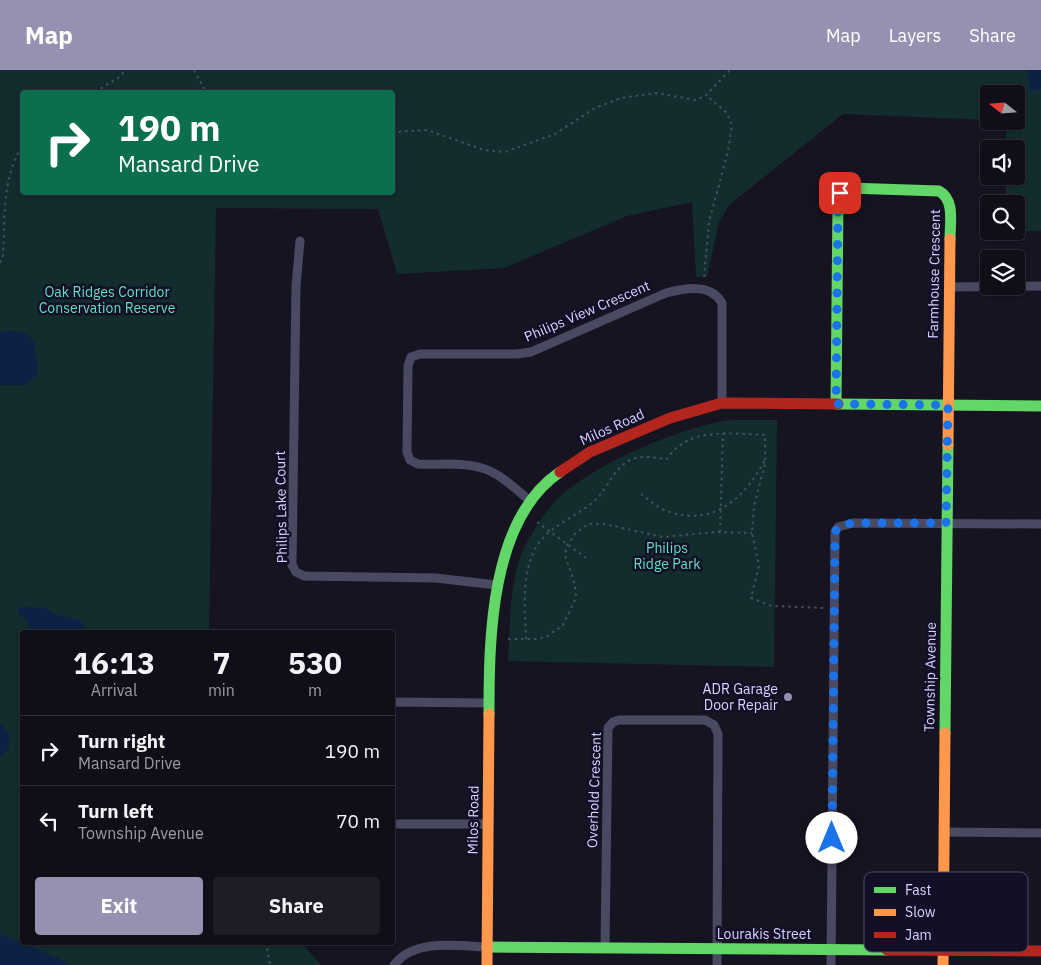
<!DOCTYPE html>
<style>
:root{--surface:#100f19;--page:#1e1d26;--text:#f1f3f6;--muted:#9c9ca2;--line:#302f38;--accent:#9591b1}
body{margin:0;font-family:"IBM Plex Sans",sans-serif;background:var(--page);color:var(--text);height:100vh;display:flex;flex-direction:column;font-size:19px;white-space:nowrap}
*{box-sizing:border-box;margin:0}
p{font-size:16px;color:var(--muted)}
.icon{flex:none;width:28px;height:28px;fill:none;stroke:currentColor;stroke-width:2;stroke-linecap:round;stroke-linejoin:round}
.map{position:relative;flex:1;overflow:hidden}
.drawer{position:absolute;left:20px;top:560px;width:375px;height:315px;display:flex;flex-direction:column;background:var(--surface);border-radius:5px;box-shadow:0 1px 4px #0004,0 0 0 1px var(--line)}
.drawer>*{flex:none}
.top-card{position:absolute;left:20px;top:20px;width:375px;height:105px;border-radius:5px;box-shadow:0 1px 4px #0004,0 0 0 1px var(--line);background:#0b6e4f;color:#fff;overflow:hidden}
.needle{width:32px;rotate:287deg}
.buttons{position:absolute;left:980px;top:15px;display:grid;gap:10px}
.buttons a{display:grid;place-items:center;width:45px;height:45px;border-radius:5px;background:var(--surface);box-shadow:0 1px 4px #0004,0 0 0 1px var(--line);font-size:25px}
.pin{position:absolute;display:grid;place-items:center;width:42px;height:42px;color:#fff;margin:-21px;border-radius:10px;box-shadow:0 2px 8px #0006}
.me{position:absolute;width:55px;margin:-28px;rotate:0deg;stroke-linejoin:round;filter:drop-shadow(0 0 4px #0008)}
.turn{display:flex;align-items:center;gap:18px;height:105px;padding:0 15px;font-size:22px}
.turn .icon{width:65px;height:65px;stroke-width:2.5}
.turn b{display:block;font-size:35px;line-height:42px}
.eta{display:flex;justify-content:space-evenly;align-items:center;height:85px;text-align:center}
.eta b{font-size:30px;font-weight:700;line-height:35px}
.cta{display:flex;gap:10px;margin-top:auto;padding:10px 15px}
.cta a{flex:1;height:58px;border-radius:5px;background:var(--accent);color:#fff;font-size:20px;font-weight:700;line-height:58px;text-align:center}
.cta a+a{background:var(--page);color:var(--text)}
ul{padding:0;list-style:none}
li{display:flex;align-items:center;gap:15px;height:70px;padding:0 15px;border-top:1px solid var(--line)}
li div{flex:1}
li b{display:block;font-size:19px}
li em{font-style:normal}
header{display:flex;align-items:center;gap:30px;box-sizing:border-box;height:70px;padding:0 25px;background:var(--accent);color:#fff}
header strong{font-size:24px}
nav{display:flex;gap:28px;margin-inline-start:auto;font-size:18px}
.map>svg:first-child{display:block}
.green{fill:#132c2d;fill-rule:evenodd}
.water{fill:#0d2144}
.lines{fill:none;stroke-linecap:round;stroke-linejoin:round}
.path{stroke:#44505f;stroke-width:2;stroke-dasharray:2.5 4;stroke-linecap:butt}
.street{stroke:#4a4962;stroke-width:9}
.fast{stroke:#63d668;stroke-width:11}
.slow{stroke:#ff974d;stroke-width:11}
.jam{stroke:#b3261e;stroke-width:11}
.route{stroke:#1a73e8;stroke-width:9;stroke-dasharray:0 16.2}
.poi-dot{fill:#9591b1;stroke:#130f26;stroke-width:2}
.labels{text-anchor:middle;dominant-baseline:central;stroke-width:5;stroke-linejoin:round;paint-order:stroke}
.street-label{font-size:14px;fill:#d9d4ff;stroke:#130f26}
.park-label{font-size:14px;fill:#5fe0c0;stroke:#130f26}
.poi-label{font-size:14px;fill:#d9d4ff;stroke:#130f26;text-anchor:end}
.key{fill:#130f26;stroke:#4e4a67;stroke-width:1}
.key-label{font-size:14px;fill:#d9d4ff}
</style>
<header>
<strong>Map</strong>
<nav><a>Map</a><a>Layers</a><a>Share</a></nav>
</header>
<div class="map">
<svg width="1041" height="895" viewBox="0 0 1041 895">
<rect width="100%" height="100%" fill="#161421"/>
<g class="green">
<path d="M0 0H1041V161H1016V134H1006V106H1016V79H1006V51H1016V24H989V50L843 44 729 135 719 152 707 207H696L692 132 627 146 504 198 397 204 378 139 216 138 209 562H22V872L302 873 321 895H0ZM22 22H392V122H22Z"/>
<path d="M730 350H777L774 597 508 591C511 555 508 512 524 478 534 458 547 437 564 423 601 391 682 357 730 350Z"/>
</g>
<g class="water">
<polygon points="1027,0 1041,0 1041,19 1031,22"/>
<path d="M4 261C38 260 36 274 37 304L25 315H0V263Z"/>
<polygon points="22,537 46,538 57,545 77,549 82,553 85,562 30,562 28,553 17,541"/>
<polygon points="0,654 9,664 9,677 0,688"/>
<polygon points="0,864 65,891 71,895 0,895"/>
</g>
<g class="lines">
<g class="path">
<polyline points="194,0 206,22"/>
<polyline points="95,22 121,6 125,0"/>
<polyline points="392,62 427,60 484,80 505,82 555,64 595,38 621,28 656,23 696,30 706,25 730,0"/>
<path d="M0 193 3 185C5 148 2 108 22 76"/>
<polyline points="704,207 709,152 728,81 732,55 727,43 706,25"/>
<path d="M641 424C649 430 658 438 667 441 714 458 745 427 765 390"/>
<polyline points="537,452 586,488"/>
<polyline points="720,462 723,363"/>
<polyline points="508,569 536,569 546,567 563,555 576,528 575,515 565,485 567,475 575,464 588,454 604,454 663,467 715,462 752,463"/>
<path d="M526 569C525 540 521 506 535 479 549 453 581 447 600 425 610 413 616 395 633 389 644 385 656 388 667 389 688 356 732 364 765 365V394L754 436 752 463 759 496 751 528 772 536 825 538"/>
<polyline points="266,872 270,895"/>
</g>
<g class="street">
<polyline points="300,171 296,216 292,495 296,502 304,506 436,508 496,515"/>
<polyline points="949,217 1041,216"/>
<path d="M530 431C518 421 506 409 492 402 471 391 441 395 418 394L410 390 407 382 408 296 411 287 420 284H517L531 282 666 223C685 218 711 213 722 233V333"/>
<polyline points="392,632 489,633"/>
<polyline points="392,754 488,754"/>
<polyline points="944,762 1041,763"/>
<polyline points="605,877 608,658 613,652 619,650 705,650 714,655 718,664 717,895"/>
<path d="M394 895C414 868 457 876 487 877"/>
<polyline points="831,895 835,462 838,457 853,453 1041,454"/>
</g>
<g class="fast">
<path d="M836 334 838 132 840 123 848 118 939 121C955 130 950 152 950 169"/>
<polyline points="838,334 1041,336"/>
<path d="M489 644C489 569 490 449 560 402"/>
<polyline points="945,663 948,375"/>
<polyline points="487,877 887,880"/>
</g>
<g class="slow">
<polyline points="948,375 950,169"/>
<polyline points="487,895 489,644"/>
<polyline points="943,895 945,663"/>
</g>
<g class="jam">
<polyline points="560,402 590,382 670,348 722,333 838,334"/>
<polyline points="887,880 1041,881"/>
</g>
</g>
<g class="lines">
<polyline class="route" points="832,768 835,462 838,457 852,453 946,453 948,335 836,334 838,132 840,123"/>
</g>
<circle class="poi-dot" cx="788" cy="627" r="5"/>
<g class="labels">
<g class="street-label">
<text transform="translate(934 204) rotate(-89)">Farmhouse Crescent</text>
<text transform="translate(587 241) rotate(-23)">Philips View Crescent</text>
<text transform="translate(612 357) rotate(-24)">Milos Road</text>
<text transform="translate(281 437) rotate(-91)">Philips Lake Court</text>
<text transform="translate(930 607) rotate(-89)">Township Avenue</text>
<text transform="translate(594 720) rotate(-88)">Overhold Crescent</text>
<text transform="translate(473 750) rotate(-89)">Milos Road</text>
<text x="764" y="864">Lourakis Street</text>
</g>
<g class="park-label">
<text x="107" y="222">Oak Ridges Corridor<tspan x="107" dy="16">Conservation Reserve</tspan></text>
<text x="667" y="478">Philips<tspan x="667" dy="16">Ridge Park</tspan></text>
</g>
<g class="poi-label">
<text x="778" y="619">ADR Garage<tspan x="778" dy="16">Door Repair</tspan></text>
</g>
</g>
<rect x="864" y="802" width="164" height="80" rx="8" class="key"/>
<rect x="874" y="817" width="22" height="6" fill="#63d668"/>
<rect x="874" y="839" width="22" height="7" fill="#ff974d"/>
<rect x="874" y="862" width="22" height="6" fill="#b3261e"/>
<g class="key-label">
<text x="905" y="825">Fast</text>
<text x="905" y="847">Slow</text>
<text x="905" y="870">Jam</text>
</g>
</svg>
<div class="buttons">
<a><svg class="needle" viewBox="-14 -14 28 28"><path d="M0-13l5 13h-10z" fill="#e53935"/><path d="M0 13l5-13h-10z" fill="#9c9ca2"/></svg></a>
<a><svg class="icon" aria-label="sound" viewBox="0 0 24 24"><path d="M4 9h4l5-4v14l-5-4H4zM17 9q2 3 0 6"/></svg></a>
<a><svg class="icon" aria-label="search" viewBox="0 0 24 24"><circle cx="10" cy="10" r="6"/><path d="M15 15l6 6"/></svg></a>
<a><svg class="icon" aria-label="layers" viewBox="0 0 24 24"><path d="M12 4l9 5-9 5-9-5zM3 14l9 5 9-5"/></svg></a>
</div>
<div class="pin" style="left:840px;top:123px;background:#d93025"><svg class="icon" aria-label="arrive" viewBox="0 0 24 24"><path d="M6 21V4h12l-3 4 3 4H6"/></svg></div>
<svg class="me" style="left:832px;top:768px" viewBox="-20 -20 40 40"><circle r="19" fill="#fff"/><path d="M0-13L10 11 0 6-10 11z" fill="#1a73e8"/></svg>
<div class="top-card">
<div class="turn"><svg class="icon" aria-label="right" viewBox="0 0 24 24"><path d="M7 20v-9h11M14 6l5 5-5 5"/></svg><div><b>190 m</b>Mansard Drive</div></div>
</div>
<section class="drawer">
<div class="eta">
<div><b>16:13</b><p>Arrival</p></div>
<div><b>7</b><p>min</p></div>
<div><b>530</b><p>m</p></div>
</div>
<ul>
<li><svg class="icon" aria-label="right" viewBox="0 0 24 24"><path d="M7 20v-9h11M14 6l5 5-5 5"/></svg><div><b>Turn right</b><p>Mansard Drive</p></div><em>190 m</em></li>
<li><svg class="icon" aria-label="left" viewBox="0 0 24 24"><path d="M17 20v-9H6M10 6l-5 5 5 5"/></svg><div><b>Turn left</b><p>Township Avenue</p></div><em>70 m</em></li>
</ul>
<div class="cta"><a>Exit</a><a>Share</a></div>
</section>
</div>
